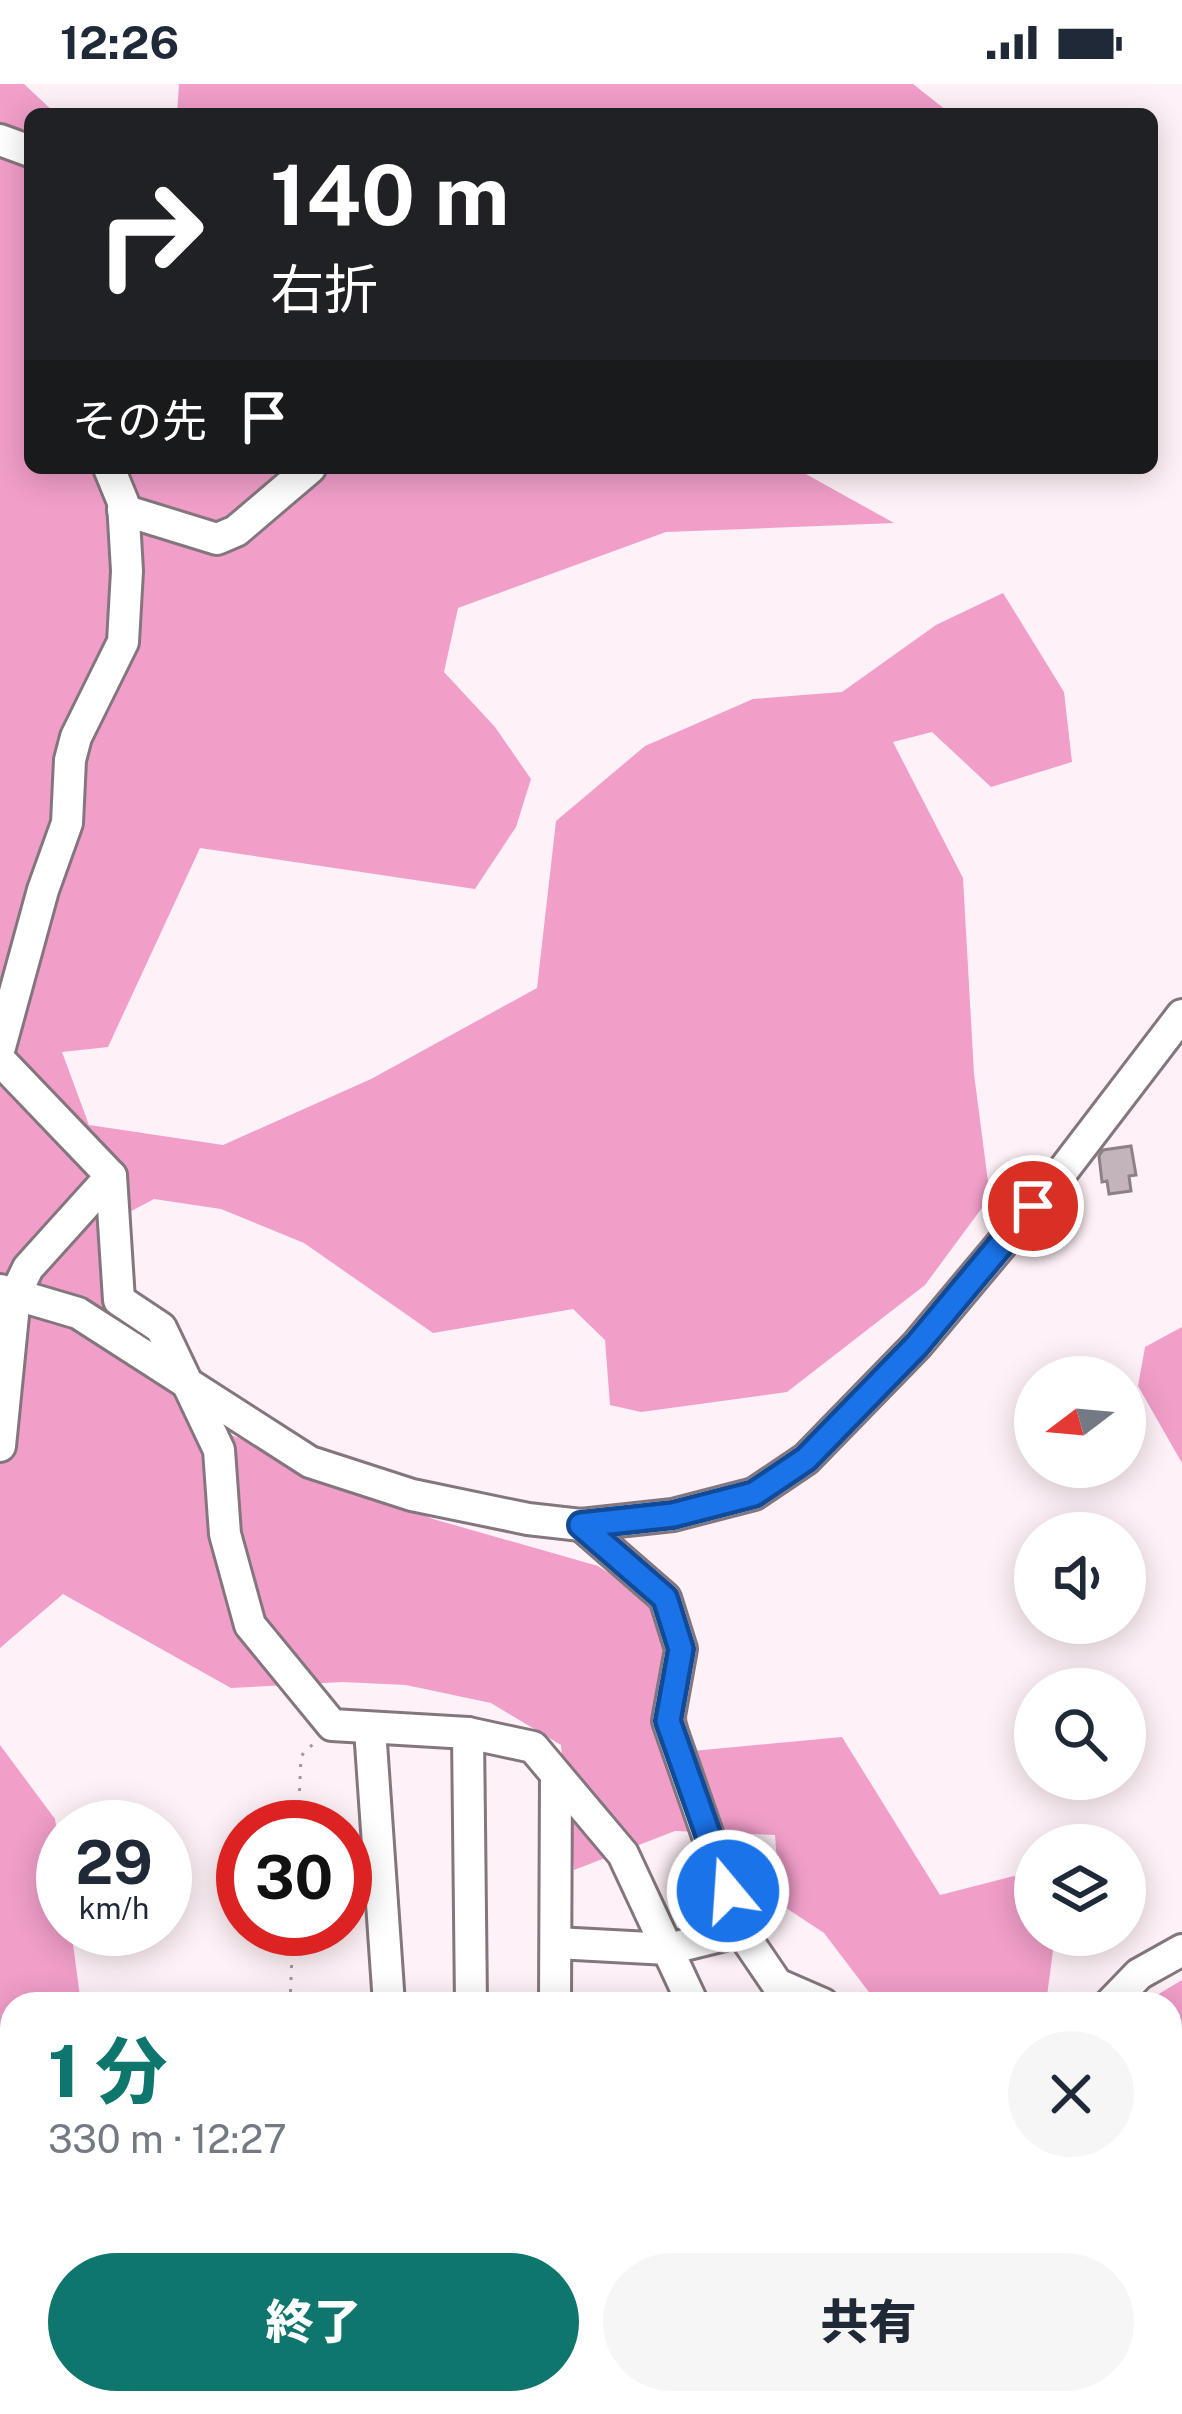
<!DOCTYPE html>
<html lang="ja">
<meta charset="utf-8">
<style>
:root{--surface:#fff;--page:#f6f6f7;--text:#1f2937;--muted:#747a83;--accent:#0f766e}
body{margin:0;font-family:"Public Sans","Noto Sans JP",sans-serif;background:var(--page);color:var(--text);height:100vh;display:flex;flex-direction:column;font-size:45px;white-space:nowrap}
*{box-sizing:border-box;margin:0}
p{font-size:39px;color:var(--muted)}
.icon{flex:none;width:66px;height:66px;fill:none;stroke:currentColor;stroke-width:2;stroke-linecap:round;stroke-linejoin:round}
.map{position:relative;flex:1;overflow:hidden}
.details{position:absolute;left:0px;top:1908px;width:1182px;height:423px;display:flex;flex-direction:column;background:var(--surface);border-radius:36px 36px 0 0;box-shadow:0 6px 30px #0003}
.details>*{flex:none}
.banner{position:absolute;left:24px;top:24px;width:1134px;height:366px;border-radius:18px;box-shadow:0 6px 30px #0003;background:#202124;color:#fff;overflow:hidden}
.needle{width:78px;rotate:254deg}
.fabs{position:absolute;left:1014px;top:1272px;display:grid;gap:24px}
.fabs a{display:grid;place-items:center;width:132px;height:132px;border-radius:50%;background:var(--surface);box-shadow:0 6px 30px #0003;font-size:60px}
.speed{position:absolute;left:36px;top:1716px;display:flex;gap:24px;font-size:60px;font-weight:700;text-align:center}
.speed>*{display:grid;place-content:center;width:156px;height:156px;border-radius:50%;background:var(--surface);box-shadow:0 6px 30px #0003;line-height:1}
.speed small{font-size:30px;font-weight:400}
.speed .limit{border:18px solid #d22;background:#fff;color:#111}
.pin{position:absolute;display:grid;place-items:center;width:102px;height:102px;color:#fff;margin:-51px;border:6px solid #fff;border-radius:50%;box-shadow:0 3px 12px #0007}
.me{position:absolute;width:132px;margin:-66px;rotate:342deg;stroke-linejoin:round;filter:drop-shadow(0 0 9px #0008)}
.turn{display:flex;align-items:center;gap:42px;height:252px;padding:0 48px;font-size:54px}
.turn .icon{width:156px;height:156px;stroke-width:2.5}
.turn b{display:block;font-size:84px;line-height:102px}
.then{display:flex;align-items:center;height:114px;padding:0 48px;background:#0003;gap:24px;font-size:45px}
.round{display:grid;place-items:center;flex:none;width:126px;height:126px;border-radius:63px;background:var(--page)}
.headline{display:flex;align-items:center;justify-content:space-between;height:204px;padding:0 48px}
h1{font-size:72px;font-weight:800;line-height:90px;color:var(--accent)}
.primary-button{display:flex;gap:24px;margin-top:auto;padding:24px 48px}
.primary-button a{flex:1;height:138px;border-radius:72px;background:var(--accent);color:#fff;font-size:48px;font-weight:800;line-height:138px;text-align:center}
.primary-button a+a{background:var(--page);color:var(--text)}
.status{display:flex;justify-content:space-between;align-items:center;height:84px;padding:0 60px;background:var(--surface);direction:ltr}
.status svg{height:33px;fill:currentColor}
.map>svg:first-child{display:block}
.forest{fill:#f19ec9}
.building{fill:#c2b4ba;stroke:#8e8087;stroke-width:3}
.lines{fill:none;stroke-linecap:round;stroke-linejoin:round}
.minor-casing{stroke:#84767d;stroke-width:36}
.path{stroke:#a2989d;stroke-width:3;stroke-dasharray:3 9;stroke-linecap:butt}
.minor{stroke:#fff;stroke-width:30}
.route-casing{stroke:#114b97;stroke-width:30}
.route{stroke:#1a73e8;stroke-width:21}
</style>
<div class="status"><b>12:26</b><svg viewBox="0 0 49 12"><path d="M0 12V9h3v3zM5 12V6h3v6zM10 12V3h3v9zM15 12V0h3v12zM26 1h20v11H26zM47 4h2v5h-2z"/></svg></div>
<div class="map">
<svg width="1182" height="2330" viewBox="0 0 1182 2330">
<rect width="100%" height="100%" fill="#fef1f7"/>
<g class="forest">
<polygon points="0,0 24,0 56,30 30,30 30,384 795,384 894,439 666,448 458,524 444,588 495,643 531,695 516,743 475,805 200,764 108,963 62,968 89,1041 223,1061 371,995 537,904 556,737 645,662 753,615 842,608 936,541 1003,509 1064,608 1072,678 991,703 932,648 893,658 963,794 974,990 990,1113 925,1201 787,1308 641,1328 610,1321 605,1256 573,1225 433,1249 304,1159 221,1125 154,1115 103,1142 104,1224 171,1267 191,1334 433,1435 598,1482 669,1528 693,1667 842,1653 940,1811 1014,1792 1035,1806 1035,1851 1055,1851 1047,1912 984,1920 878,1920 824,1849 780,1820 775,1751 675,1747 574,1786 561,1661 491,1619 406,1601 342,1598 231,1604 63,1510 0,1564"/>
<polygon points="179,0 913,0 951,30 177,30"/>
<polygon points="1182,1243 1182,1379 1138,1302 1145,1263"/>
<polygon points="0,1661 55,1735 63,1791 63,1845 71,1845 81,1920 12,1920 12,2073 0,2089"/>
<polygon points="1182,1896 1182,2052 1170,2028 1170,1920 1142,1920"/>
<polygon points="132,2319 446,2319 450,2329 138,2330"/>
</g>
<polygon class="building" points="1131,1062 1136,1091 1129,1092 1131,1107 1109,1110 1107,1097 1102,1098 1099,1072 1103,1066"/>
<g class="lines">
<defs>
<g id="minor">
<polyline points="0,56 30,67"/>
<polyline points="123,426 217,455 236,447 310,384"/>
<polyline points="0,963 43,806 67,739 70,676 76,653 123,558 127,487 123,418 109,384"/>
<polyline points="0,976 111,1092 28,1184 15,1211 0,1362"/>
<polyline points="111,1092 119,1216 161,1244 219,1366 225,1450 250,1541 332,1641 468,1649 533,1663 623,1770 693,1920"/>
<polyline points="0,1206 78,1229 310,1378 412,1411 528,1435 581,1441 673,1431 754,1410 806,1375 917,1261 1062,1088 1182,931"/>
<polyline points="581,1441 665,1514 681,1565 668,1637 741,1847 777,1900 823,1920"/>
<polyline points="370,1645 389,1920"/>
<polyline points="468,1649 471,1920"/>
<polyline points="556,1859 668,1865 741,1847"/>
<polyline points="555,1920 556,1691"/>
<polyline points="1110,1920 1139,1890 1182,1866"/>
<polyline points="1170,2078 1182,2097"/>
<polyline points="1170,2153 1182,2145"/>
<polyline points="0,2182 12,2166"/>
<polyline points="1170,2305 1182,2294"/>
<polyline points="189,2319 199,2330"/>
<polyline points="344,2330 362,2319"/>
<polyline points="494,2330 507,2319"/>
<polyline points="606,2330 619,2319"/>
<polyline points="731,2330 743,2319"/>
<polyline points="837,2330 841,2319"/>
<polyline points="930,2330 932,2319"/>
<polyline points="1017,2330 1018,2319"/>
<polyline points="1099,2330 1100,2319"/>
<polyline points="1149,2330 1156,2319"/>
</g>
</defs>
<use href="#minor" class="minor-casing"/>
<g class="path">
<polyline points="298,1743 301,1672 313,1660"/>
<polyline points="290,1920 293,1845"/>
</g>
<use href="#minor" class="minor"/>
</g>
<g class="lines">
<defs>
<polyline id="route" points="728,1807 668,1637 681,1565 665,1514 581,1441 673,1431 754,1410 806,1375 917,1261 1033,1122"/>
</defs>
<use href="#route" class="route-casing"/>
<use href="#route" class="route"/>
</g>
</svg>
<div class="fabs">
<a><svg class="needle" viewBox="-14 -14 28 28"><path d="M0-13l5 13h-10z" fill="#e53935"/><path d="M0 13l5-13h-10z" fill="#747a83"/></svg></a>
<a><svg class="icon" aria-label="sound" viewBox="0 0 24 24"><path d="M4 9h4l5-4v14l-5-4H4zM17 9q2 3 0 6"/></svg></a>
<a><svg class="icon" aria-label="search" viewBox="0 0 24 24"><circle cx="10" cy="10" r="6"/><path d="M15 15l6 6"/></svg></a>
<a><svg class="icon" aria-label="layers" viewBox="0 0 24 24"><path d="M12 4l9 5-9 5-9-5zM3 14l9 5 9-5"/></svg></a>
</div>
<div class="speed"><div>29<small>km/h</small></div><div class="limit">30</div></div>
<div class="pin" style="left:1033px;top:1122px;background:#d93025"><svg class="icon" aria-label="arrive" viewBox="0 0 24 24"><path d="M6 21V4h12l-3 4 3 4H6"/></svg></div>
<svg class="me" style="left:728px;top:1807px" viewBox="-20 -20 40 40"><circle r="17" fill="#1a73e8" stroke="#fff" stroke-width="3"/><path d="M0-11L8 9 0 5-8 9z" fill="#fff"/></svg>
<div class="banner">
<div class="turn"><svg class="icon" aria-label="right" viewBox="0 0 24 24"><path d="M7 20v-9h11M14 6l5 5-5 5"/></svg><div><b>140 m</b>右折</div></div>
<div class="then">その先<svg class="icon" aria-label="arrive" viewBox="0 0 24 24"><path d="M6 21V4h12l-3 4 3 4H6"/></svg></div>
</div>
<section class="details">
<div class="headline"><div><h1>1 分</h1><p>330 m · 12:27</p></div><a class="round"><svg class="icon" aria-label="close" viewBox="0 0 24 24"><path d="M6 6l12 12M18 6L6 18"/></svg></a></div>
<div class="primary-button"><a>終了</a><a>共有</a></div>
</section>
</div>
